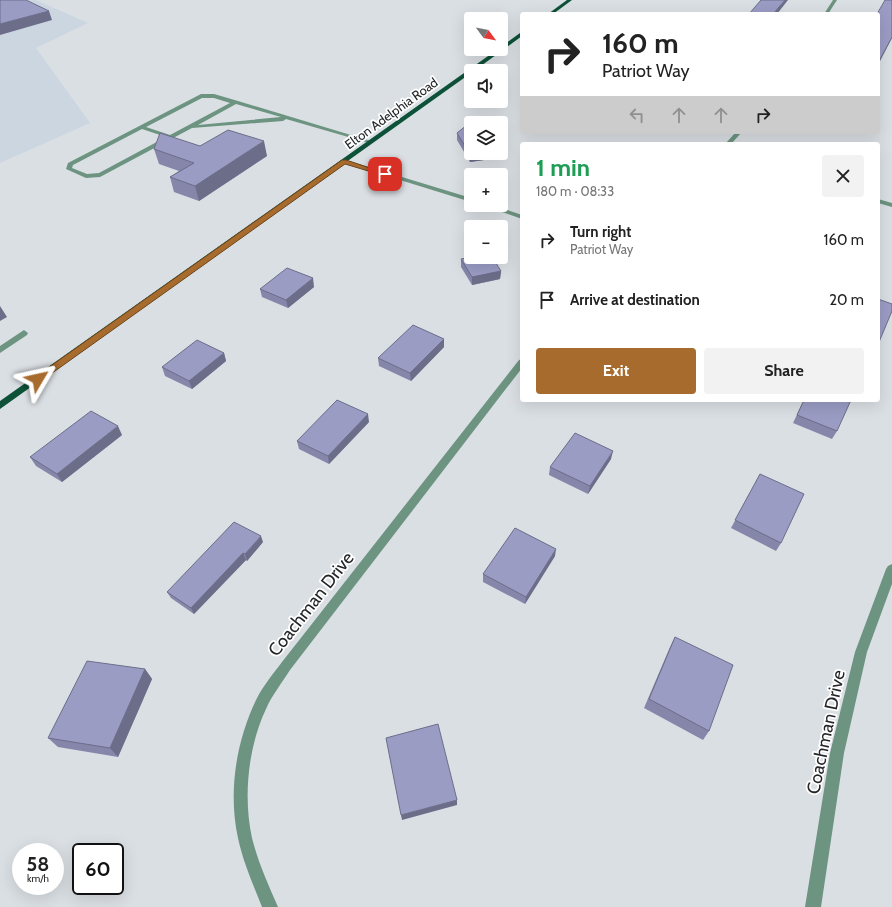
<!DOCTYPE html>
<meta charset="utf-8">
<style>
:root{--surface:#fff;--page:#f2f2f2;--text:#222;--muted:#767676;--accent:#a76b2d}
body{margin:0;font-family:Cabin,sans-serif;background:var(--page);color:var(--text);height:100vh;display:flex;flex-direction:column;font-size:15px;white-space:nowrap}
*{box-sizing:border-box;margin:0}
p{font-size:13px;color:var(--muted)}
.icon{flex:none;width:22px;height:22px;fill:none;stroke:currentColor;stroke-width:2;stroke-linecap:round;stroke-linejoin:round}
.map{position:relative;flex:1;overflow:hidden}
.drawer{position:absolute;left:520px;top:142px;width:360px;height:260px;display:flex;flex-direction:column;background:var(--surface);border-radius:4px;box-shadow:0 4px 16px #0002}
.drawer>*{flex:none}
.hud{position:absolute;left:520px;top:12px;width:360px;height:122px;border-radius:4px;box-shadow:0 4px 16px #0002;background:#fff;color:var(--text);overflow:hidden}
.needle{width:26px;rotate:122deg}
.tools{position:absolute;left:464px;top:12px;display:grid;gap:8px}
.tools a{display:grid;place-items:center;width:44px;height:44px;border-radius:4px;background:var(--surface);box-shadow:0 4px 16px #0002;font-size:20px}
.speed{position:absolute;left:12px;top:843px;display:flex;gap:8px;font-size:20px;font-weight:700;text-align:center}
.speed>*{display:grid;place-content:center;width:52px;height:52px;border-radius:50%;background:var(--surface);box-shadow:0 4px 16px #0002;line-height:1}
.speed small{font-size:10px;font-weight:400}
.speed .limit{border:2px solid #111;border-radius:6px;background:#fff;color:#111}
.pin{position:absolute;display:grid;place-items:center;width:34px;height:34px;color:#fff;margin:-17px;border-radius:8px;box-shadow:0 2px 6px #0006}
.me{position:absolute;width:44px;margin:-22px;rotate:54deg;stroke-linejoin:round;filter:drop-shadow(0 0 3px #0008)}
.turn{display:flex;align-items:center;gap:14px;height:84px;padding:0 16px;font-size:18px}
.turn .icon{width:52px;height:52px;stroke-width:2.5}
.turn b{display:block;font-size:28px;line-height:34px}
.lanes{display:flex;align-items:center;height:38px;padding:0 16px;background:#0003;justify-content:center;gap:20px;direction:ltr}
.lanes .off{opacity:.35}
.round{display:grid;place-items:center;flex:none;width:42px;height:42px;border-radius:4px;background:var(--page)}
.head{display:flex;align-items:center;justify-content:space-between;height:68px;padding:0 16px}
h1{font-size:24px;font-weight:700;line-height:30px;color:#1e9e55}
.button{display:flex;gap:8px;margin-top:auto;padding:8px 16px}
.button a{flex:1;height:46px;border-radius:4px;background:var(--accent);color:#fff;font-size:16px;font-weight:700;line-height:46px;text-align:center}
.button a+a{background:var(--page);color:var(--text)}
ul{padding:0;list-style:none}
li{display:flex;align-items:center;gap:12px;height:60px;padding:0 16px}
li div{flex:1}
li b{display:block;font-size:15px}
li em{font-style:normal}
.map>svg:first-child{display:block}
.built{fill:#cbd6e1}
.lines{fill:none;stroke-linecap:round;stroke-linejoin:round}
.service{fill:#6d9480;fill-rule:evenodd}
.minor{fill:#6d9480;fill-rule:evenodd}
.primary{fill:#0d5238;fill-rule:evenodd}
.wall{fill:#8586a9}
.shaded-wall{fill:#6c6d89}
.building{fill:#9b9cc4;stroke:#6c6d89}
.route{fill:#a76b2d;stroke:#6d461d}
.labels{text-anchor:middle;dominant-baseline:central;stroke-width:3.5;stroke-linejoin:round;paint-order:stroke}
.far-street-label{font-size:13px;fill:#242628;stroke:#fff}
.near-street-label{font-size:18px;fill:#242628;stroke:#fff}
</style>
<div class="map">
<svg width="892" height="907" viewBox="0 0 892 907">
<rect width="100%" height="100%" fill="#dadfe4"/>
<polygon class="built" points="0,0 36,0 88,23 36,48 90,123 0,163"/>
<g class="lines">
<g class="service">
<path d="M201 94H214L238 101 374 142 369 143 286 119 283 121 192 128 100 177 86 178 66 169 68 163ZM202 98H214L230 103 170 135 146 127ZM236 104 281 117 198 125ZM142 129 166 137 99 173 87 174 72 168 73 165Z"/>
<polygon points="24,330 28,333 27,335 0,353 0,346"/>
</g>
<g class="minor">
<polygon points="833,0 837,0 828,14 824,14"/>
<polygon points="736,132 742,132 731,144 725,144"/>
<polygon points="342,160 346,160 471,198 471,202 342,162"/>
<polygon points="878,199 892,203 892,207 878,203"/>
<polygon points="482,205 493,205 522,215 522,219"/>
<path d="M522 359V368L290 670C282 683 272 695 266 709 248 747 243 797 252 838 258 862 268 884 278 907H262C253 884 243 862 238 838 228 792 236 742 256 700 263 686 273 674 282 662L519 360Z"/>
<polygon points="892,564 892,584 867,652 844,753 821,907 805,907 830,753 855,652 886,569 888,566"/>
</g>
<g class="primary">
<polygon points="567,0 572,0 553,14 548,14"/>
<polygon points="520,33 522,33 522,36 474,71 471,71 471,73 0,409 0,401 498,49 501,49 501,47"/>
</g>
</g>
<g class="wall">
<polygon points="457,133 471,153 491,153 491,159 470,162 457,140"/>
<polygon points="200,146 267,156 199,201 174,192 170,177 179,171 159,164 154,149"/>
<polygon points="461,259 501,271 500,279 472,285 461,267"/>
<polygon points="314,287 288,308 262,297 260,289"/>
<polygon points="444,339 444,347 411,381 379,366 378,358"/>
<polygon points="224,353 226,361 192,389 165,376 162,367"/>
<polygon points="804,400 837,431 832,439 793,423"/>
<polygon points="369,422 329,464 299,449 297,441"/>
<polygon points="122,435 62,482 36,466 30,457"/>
<polygon points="611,459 588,494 549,475 550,467"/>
<polygon points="760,474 781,543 776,551 731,528"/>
<polygon points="263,542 247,561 246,560 194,614 171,598 167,592"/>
<polygon points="555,556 525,604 483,582 483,574"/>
<polygon points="675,637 709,731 703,740 644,708 670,647"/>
<polygon points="145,669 152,679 118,757 58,747 48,738"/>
</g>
<g class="shaded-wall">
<polygon points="785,0 788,0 777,14 773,14"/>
<polygon points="49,11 52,20 0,35 0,24"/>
<polygon points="892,37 892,38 878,65 878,63"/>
<polygon points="264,141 267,156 199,201 195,186"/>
<polygon points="477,153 491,153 491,159 470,162 470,154"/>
<polygon points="501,271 500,279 472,285 472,277"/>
<polygon points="313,278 314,287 288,308 286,300"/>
<polygon points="0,306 7,317 0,321"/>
<polygon points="444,339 444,347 411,381 410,373"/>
<polygon points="224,353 226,361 192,389 189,381"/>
<polygon points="368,414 369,422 329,464 328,456"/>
<polygon points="118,426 122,435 62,482 57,474"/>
<polygon points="613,451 611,459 588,494 590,486"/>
<polygon points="261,536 263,542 247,561 245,554"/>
<polygon points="556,549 555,556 525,604 526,597"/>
<polygon points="243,553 246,560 194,614 191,608"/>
<polygon points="145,669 152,679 118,757 110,748"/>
<polygon points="457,800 457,805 402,820 401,815"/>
</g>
<g class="building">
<polygon points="0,0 26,0 49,11 0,24"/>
<polygon points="761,0 785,0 773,14 749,14"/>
<polygon points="885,0 892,0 892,37 878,63 878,14 877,14"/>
<polygon points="472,121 473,123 471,123 471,153 477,153 470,154 457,133"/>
<polygon points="228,130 264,141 195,186 170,177 194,163 154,149 160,133 200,146"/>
<polygon points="471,257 492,257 501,271 472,277 461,259"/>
<polygon points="287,268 313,278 286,300 260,289"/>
<polygon points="878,299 892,304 892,311 879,342 878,341"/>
<polygon points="413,325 444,339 410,373 378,358"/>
<polygon points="197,340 224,353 189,381 162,367"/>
<polygon points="337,400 368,414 328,456 297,441"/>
<polygon points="804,400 851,400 837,431 797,415"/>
<polygon points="91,411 118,426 57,474 30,457"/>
<polygon points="575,433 613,451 590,486 550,467"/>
<polygon points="760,474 804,494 781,543 735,520"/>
<polygon points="234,522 261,536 245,554 243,553 191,608 167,592"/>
<polygon points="515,528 556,549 526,597 483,574"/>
<polygon points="675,637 733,665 709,731 649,699"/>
<polygon points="87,661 145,669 110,748 48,738"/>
<polygon points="438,724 457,800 401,815 386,738"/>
</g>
<polygon class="route" points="342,160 346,160 388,174 385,176 345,164 41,381 35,381 34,379 35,377"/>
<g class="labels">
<g class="far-street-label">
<text transform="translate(391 113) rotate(-36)">Elton Adelphia Road</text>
</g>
<g class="near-street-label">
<text transform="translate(311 604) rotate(-52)">Coachman Drive</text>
<text transform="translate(826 732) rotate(-78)">Coachman Drive</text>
</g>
</g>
</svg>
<div class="tools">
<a><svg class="needle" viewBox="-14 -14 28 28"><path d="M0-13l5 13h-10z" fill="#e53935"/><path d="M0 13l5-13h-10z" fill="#767676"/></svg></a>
<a><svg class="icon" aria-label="sound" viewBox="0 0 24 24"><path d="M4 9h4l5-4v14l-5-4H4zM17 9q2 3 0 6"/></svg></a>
<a><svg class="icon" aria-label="layers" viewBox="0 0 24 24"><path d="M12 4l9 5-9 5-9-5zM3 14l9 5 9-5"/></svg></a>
<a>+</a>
<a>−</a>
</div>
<div class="speed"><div>58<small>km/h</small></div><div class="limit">60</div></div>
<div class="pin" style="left:385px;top:174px;background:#d93025"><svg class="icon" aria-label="arrive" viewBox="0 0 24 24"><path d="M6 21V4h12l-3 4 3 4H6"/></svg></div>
<svg class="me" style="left:38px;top:379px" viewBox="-20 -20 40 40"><path d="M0-17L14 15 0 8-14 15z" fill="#a76b2d" stroke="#fff" stroke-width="4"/></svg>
<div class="hud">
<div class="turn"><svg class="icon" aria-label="right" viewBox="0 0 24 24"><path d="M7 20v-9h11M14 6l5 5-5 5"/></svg><div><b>160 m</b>Patriot Way</div></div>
<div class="lanes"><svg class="icon off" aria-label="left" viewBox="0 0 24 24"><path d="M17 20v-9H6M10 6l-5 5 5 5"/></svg><svg class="icon off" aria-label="ahead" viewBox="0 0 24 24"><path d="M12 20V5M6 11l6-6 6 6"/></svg><svg class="icon off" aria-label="ahead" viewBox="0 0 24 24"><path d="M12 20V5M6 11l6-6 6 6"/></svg><svg class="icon" aria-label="right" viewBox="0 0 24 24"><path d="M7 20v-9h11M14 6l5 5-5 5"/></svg></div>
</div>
<section class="drawer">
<div class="head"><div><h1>1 min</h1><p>180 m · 08:33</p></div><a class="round"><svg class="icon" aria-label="close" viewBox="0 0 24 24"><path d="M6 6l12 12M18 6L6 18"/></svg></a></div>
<ul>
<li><svg class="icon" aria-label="right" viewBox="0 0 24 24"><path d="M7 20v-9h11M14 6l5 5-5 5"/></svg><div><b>Turn right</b><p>Patriot Way</p></div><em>160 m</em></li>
<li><svg class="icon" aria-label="arrive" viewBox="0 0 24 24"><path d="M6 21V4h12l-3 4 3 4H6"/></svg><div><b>Arrive at destination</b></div><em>20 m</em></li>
</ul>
<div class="button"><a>Exit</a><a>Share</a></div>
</section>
</div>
